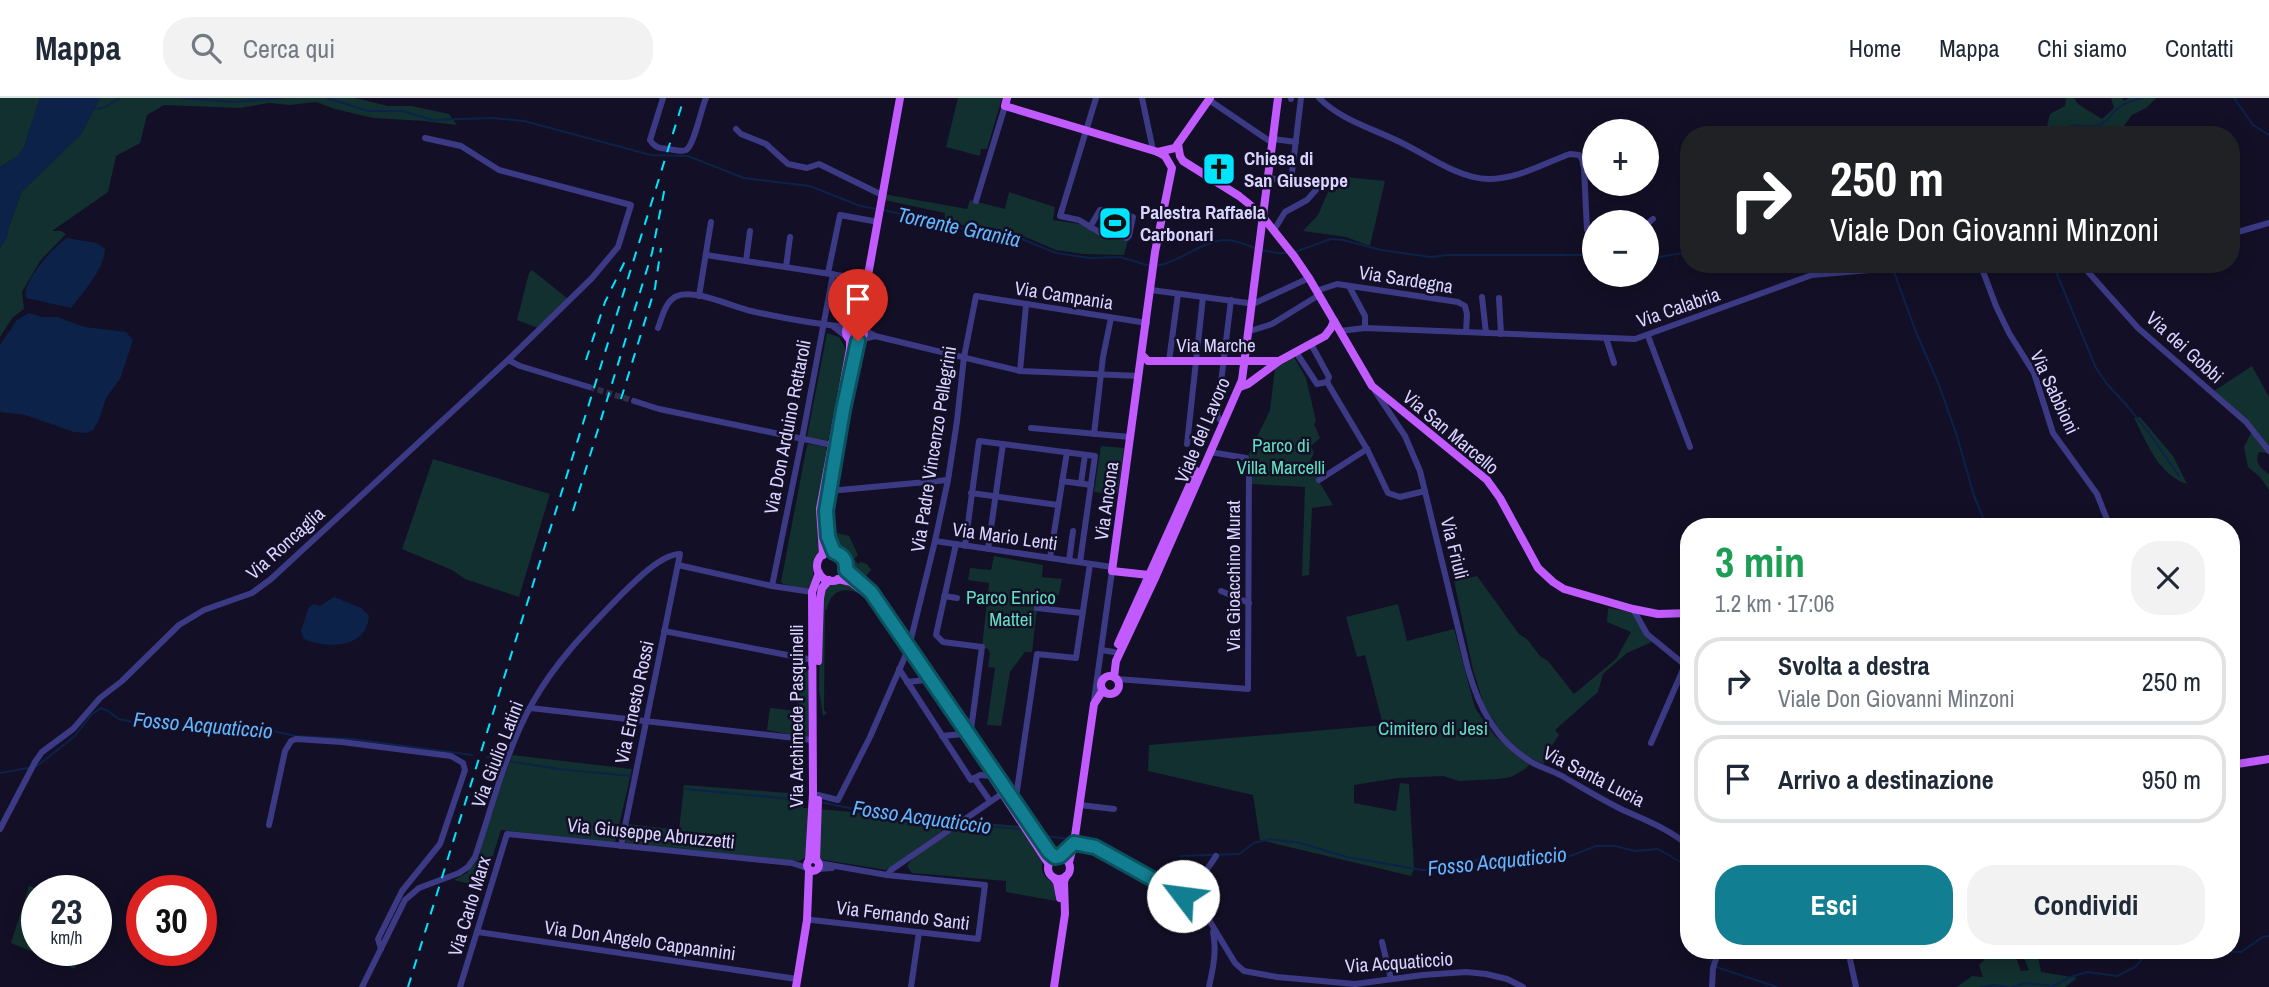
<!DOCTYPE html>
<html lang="it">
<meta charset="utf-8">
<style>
:root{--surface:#fff;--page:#f2f2f3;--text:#1f2937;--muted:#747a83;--line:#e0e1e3;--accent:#117e91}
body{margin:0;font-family:"Archivo Narrow",sans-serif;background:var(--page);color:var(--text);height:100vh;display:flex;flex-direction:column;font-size:26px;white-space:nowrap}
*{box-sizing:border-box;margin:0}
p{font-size:23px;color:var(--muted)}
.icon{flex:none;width:38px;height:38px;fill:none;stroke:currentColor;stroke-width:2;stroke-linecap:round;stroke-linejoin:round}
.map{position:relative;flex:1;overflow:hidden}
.panel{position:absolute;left:1680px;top:420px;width:560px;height:441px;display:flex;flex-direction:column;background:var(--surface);border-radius:28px;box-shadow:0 4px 18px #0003}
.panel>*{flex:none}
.top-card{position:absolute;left:1680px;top:28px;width:560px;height:147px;border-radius:28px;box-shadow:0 4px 18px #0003;background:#202124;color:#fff;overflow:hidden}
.buttons{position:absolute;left:1582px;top:21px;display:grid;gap:14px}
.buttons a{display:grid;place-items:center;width:77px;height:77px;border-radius:50%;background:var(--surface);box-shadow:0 4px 18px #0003;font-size:35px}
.speed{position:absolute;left:21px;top:777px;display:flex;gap:14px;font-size:35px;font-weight:700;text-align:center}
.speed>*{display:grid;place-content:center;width:91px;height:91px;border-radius:50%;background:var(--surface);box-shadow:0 4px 18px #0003;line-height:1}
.speed small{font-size:18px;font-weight:400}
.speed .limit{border:10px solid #d22;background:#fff;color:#111}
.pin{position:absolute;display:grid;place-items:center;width:60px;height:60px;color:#fff;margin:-72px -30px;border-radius:50% 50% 50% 0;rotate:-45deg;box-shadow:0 0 7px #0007}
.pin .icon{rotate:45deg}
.me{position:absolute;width:77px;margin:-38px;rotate:300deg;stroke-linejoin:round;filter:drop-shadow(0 0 5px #0008)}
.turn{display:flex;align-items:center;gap:24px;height:147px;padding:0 35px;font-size:32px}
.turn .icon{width:91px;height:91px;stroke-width:2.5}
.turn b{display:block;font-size:49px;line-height:60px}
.round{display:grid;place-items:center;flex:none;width:74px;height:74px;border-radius:28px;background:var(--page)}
.overview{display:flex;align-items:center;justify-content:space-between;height:119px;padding:0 35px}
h1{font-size:42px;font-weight:700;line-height:52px;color:#1e9e55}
.action{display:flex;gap:14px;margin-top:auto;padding:14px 35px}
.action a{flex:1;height:80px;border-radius:28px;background:var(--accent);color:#fff;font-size:28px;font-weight:700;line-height:80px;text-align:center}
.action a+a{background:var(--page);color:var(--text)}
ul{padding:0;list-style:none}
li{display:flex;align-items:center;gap:21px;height:88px;margin:0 14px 10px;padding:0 21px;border:4px solid var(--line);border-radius:28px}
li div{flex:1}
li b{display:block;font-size:26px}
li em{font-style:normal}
header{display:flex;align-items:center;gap:42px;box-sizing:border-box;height:98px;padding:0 35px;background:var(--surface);border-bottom:2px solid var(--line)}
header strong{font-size:33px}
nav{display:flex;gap:38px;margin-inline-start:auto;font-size:24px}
.search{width:490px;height:63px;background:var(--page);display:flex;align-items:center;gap:18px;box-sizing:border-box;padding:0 24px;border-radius:28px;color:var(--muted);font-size:26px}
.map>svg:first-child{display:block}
.green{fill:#12302f}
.water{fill:#0c2248}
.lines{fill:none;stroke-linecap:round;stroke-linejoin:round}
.stream{stroke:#0c2248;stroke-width:2}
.minor-tunnel{stroke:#312d47;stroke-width:6;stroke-dasharray:6 3;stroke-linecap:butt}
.minor{stroke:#3d3a85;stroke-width:6}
.major{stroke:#c25bff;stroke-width:8}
.rail{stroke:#00e5ff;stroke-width:2;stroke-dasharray:10 9;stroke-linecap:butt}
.route-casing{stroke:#0b525e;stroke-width:18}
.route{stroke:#117e91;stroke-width:12}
.labels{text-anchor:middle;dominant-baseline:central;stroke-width:5;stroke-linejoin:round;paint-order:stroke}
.poi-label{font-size:19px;font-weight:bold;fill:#d9d4ff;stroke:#130f26;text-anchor:start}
.street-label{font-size:19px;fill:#d9d4ff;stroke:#130f26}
.park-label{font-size:19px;fill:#5fe0c0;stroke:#130f26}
.water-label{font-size:21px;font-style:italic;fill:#62b6ff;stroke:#130f26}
</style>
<header>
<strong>Mappa</strong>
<div class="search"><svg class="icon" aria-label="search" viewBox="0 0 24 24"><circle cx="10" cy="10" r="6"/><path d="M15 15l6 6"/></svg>Cerca qui</div>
<nav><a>Home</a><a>Mappa</a><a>Chi siamo</a><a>Contatti</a></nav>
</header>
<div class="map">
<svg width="2269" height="889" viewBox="0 0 2269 889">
<rect width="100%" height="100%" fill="#130f26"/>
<g class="green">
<polygon points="0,0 40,0 24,49 18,58 0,69"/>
<polygon points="100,0 355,0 388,8 412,8 449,16 457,27 424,23 373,20 335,11 316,4 290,7 269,5 240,10 164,7 147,17 140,45 116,58 108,94 52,133 61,133 66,136 40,163 22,194 24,211 13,219 0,239 0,150 6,141 9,128 22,93 81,36"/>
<polygon points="958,0 1002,0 987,51 981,51 980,58 946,49"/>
<polygon points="2066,0 2074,0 2078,6 2102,21 2114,10 2111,0 2122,0 2124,3 2129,0 2156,0 2146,10 2132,17 2120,33 2110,37 2081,34 2077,37 2045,37 2050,16 2065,8"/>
<polygon points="1335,78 1385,83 1370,148 1346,139 1303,133 1318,117"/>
<polygon points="1009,94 1055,109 1053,122 1080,126 1128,141 1124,157 1083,156 1056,152 1023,138 944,124 945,115 884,102 884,96 967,111 970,102 1005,111"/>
<polygon points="532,172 568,201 538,230 517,222 529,175"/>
<polygon points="827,235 839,239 846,251 828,343 807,339"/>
<polygon points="1294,259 1306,280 1316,323 1314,326 1320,340 1311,348 1314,355 1309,365 1320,377 1317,380 1333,407 1312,410 1309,477 1302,478 1305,389 1252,386 1251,361 1248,358 1270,312 1275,270"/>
<polygon points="2252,268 2269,299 2269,350 2214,293"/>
<path d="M2140 319 2173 358 2187 386C2158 377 2147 344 2134 320Z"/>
<path d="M2252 333 2269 355 2259 354C2254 364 2261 371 2269 376V392L2260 379 2248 369 2244 349Z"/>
<path d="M809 346 825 349 828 352C821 388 814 420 819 456 810 468 817 478 808 491L783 486 781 484 807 347Z"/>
<polygon points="1101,348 1124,350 1118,394 1115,396 1094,394"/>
<polygon points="433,361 550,396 519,499 465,481 452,472 402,451"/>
<polygon points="833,434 849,438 858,457 854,461 858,466 861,464 867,466 871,472 863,482 848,470 845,459 835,452 831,435"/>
<polygon points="994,458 1043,467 1042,479 1062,481 1059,497 1039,495 1032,554 1025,554 1010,574 1001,628 987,627 995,570 988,569 990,555 988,551 982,549 989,485 968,482 970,470 991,472"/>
<polygon points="1477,478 1519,536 1527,541 1540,558 1548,563 1574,596 1616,561 1631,534 1607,524 1608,510 1632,514 1652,544 1627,555 1603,576 1598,594 1555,632 1559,637 1547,655 1544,666 1523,657 1505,641 1484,607 1473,572 1454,483"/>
<path d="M840 485 850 488 858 495C842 488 830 494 827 511L825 512 824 612 827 615 823 618 819 592 821 505 822 498 828 487Z"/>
<polygon points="1398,506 1407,543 1454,531 1475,610 1495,638 1531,665 1525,671 1511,679 1498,681 1459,683 1443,678 1398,680 1354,687 1354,705 1396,713 1400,685 1409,686 1414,771 1411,778 1260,742 1253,697 1148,673 1149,647 1383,627 1365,557 1357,559 1346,519"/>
<polygon points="800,567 809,569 808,640 767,632 770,610 798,613"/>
<polygon points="512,657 632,671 615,745 501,732 483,789 454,782 467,775 475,764"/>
<polygon points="684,687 802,696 803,710 808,710 805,760 799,763 625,746 628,726 679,732"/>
<polygon points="818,711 956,723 886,772 818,761"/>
<path d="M967 724 1021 728 1043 761C1040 773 1043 778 1053 785L1056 803 1006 794V783L912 775 907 768C920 748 948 736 967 724Z"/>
<polygon points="29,788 44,793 37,793 37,852 81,852 75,871 11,845"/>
<polygon points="2013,852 2021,873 2029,872 2024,860 2025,852 2037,852 2041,874 2077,880 2065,889 1957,889 1972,878 1983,879 1979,867 1987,859"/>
</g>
<g class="water">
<polygon points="40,0 100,0 81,36 22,93 9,128 6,141 0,150 0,69 18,58 24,49"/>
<path d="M67 140 97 145 105 151C104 172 83 194 71 210L26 200C22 183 53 149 67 140Z"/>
<polygon points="29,215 42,219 57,219 85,229 126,234 133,242 120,281 106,300 99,322 93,332 86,335 74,334 25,317 0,314 0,247 17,222"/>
<path d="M334 499 361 510 369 518C366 551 328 551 304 541L301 533 309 509 314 506 320 508Z"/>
</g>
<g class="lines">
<g class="stream">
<polyline points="183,0 234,4 283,0"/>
<polyline points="327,0 368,13 403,13 432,22 492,20 524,23 651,57 688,58 744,80 810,88 860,108 878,111"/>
<polyline points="2234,0 2253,27 2269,37"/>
<polyline points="92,12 105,9 120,0"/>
<path d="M2063 37 2070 28C2079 26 2090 30 2099 27 2107 25 2110 17 2116 12 2123 5 2133 3 2142 0"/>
<polyline points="883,112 965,131 1012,137 1056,155 1090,160 1120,159 1150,168"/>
<polyline points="1261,152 1278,155 1286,155"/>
<polyline points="1295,154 1331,141 1343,142 1381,152 1430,159 1449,157 1594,157"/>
<path d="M1647 160C1662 161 1674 154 1689 155"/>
<path d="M1155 168C1180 165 1203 141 1228 142 1237 143 1247 147 1255 150"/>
<polyline points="2054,169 2096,270 2107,286 2129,310 2149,335 2179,378"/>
<polyline points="1894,174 1916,234 1939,287 1957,338 1974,398 1987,429"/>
<polyline points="487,659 503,661"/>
<polyline points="508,663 559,671 631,678"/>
<polyline points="37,668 75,638 91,617 101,610 108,613 119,621 137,625 194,629 248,627 295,638 352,641 472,657"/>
<polyline points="0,675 28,670"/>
<polyline points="686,691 800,702"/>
<polyline points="821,704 891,719 956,726"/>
<polyline points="961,726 1022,731"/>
<polyline points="1039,737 1069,741"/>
<polyline points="1180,758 1239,756 1254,745 1270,741 1300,745 1347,759 1422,772 1444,772 1477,762 1498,761 1515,765 1549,760 1560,762 1596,748 1615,748 1635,753 1658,751 1689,769"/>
<polyline points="2137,852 2140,861"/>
<path d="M2198 852C2213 856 2226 852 2241 854L2263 839 2269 838"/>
<polyline points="1710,864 1713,852"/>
<polyline points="1716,869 1777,889"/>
<polyline points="1981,889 1995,887 2007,889"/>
<polyline points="2013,889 2025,885 2053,888 2068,880 2087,874 2117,878 2135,869 2145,858 2182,852"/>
</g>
<polyline class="minor-tunnel" points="589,289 634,303"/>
<g class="minor">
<path d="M663 0 650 42C655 50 660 50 669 51 675 52 681 54 686 52 694 48 701 11 706 0"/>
<polyline points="1142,0 1153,52"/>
<path d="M1319 0C1342 23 1375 31 1404 46 1428 58 1460 81 1488 81 1518 81 1542 66 1570 56L1579 57 1582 61 1584 70 1587 132 1589 135 1594 138"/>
<polyline points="1291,1 1291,0"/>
<polyline points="1209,2 1268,42"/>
<polyline points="736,31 741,36 766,46 788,66 807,70 819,66 878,95"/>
<polyline points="1273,41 1296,44"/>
<polyline points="1268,80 1291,83 1301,0"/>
<polyline points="976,103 1005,8"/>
<polyline points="1647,126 1653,121"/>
<polyline points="1090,129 1100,112 1133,119 1129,138 1127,140 1099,134 1079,122 1060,118 1096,0"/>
<polyline points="1274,132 1285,114 1307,102 1316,92 1315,86 1291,83"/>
<polyline points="2231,136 2269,125"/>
<polyline points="706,157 863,181"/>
<polyline points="746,163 750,133"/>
<polyline points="2081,166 2138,230 2246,324 2269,353"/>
<polyline points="1981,168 1996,208 2009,235 2034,275 2053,335 2097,396 2110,429"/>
<polyline points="786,169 790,139"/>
<polyline points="828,175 840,117 873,123"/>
<polyline points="1349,188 1365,218 1365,230"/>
<polyline points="1151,192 1248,205"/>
<polyline points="1316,193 1337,186 1458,204 1465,208 1467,216 1466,234"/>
<polyline points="699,198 711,124"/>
<polyline points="1482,199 1486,235"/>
<polyline points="1499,200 1501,236"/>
<polyline points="1253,206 1309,180"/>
<polyline points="834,229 847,239"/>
<path d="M658 230C662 220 665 203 677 198 696 191 730 208 751 213 782 220 815 226 847 229"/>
<polyline points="864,232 875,238 1020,273 1139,278"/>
<polyline points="1250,233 1272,226 1319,197"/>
<polyline points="1340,233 1365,230 1635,241 1812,177 1893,170 2021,166"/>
<polyline points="1648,238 1690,349"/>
<polyline points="1606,240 1614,265"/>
<polyline points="860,242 875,238"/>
<polyline points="1311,246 1329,279 1327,284"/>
<polyline points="1296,254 1317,286 1327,284 1368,353 1388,395 1400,399 1425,393"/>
<polyline points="508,262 520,268 589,289"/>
<polyline points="1169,263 1178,196"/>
<polyline points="1020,273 1026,207"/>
<path d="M1375 293 1405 338 1420 373 1468 571C1479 611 1497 644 1533 665 1543 670 1553 673 1562 678 1583 690 1602 702 1623 712 1646 722 1669 731 1689 748"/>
<polyline points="634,303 659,311 832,347"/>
<polyline points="1219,321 1217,317 1231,202"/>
<polyline points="1031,330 1130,339"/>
<polyline points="1094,336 1103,259 1111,220"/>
<polyline points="1187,346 1203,199"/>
<polyline points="1319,382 1367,351"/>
<polyline points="1062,383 1091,387"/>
<polyline points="1081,385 1085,357"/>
<polyline points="829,393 948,382"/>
<polyline points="971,395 1058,407"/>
<polyline points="935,443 1112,469"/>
<polyline points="956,446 936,537 943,544 982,549 970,639"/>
<polyline points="965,448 979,343 1095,358 1080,464"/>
<polyline points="988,451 1003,346"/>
<polyline points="1050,460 1067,354"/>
<polyline points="1069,463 1073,433"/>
<polyline points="678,467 772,488 812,494"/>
<polyline points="772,488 802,341 833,176"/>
<polyline points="1221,493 1249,505"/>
<polyline points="944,498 957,500"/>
<polyline points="1037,510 1082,515"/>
<polyline points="1633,511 1647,536 1685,567 1651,645"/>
<polyline points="664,533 813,562"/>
<polyline points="909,549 935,443 948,382 957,323 964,259 976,198 1147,225"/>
<polyline points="1101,552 1114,554"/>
<polyline points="899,571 971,682 980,677 992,678"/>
<polyline points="1117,581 1248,591 1249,367 1246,360 1210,354"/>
<polyline points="907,584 926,582"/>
<polyline points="1094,602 1112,473"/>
<polyline points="530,610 812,642"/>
<polyline points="942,638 963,636"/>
<polyline points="974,680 990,703"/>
<polyline points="818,697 838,702 870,639 907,554"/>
<polyline points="1015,706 1037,556 1076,560 1090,466"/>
<polyline points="1080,707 1114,711"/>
<polyline points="269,727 285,653 291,643 296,641 342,644 451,658 463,665 465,672 440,746 402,793 378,841 381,851"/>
<polyline points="0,731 35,664 42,654 73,631 100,600 122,583 179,527 204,512 252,495 271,481 508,262 592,180 618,149 631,107 499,72 461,48 425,40"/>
<polyline points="1074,745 1095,749 1200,807 1235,865 1244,873 1277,879 1355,886 1423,877 1466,874 1486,876 1507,881 1523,889"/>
<polyline points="818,771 832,770"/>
<polyline points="887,777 891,772 1003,695"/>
<polyline points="1183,798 1202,779 1216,758"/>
<polyline points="812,822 978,841 985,787 887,777 818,765"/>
<polyline points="478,834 797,881"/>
<polyline points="1382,844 1391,881"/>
<polyline points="1848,852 1856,889"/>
<path d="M362 889 405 802 419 790 459 775 468 769 475 759C492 709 507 649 533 604 556 563 588 531 620 498 634 484 661 456 680 456L621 748"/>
<polyline points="460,889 507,736 792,765 807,770"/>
<polyline points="911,889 919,834"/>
<path d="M1209 889C1213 871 1217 852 1213 834"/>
<polyline points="1712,889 1713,870 1719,852"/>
</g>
<g class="major">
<polyline points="1007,0 1005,8 1158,54 1165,58 1172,70 1155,154 1112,473 1149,477"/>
<polyline points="1178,46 1180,58 1183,63 1239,98 1259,114 1294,158 1309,180 1372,288 1487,382 1500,400 1538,470 1553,484 1564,491 1633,511 1658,516 1689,515"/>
<polyline points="1158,54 1175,50 1210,0"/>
<circle cx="855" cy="234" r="9"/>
<polyline points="850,227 858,207"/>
<polyline points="863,229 861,216 900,0"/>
<polyline points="853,258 857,243"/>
<polyline points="1143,258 1148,263 1279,263 1325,238 1331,230 1334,223"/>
<polyline points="1240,289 1248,286 1279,263"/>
<path d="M834 364C829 393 819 427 834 454"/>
<circle cx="832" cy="468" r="15"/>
<polyline points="823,457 820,411 850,251 850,242"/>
<polyline points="846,472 867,490"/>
<polyline points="838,481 851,484 870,499 967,641 1048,765"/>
<polyline points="1118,546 1196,373"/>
<polyline points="818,563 820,500 822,490 829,482"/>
<circle cx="1110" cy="587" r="9"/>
<polyline points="1114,579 1116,563 1156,478 1242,282 1278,0"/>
<polyline points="2231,667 2269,661"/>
<polyline points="1043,746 1055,759"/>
<circle cx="1059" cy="770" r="11"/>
<circle cx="813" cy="767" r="6"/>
<polyline points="809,762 813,696 812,494 819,475"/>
<polyline points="816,762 818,702"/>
<polyline points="1069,764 1074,745 1094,606 1103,592"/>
<polyline points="1054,780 1057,784 1060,800"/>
<polyline points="796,889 807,822 809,773"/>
<polyline points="1054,889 1065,816 1064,784 1066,778"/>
</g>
<g class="rail">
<polyline points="586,262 605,204 626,161"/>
<polyline points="621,301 655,190 661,150"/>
<polyline points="573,413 652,155 665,89"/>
<polyline points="408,889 684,0"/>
</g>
</g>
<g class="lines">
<defs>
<path id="route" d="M858 243 843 312 826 413 828 439 834 454C843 457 847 463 846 472L871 494 1049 754 1055 759 1060 758 1074 745 1095 749 1183 798"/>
</defs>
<use href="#route" class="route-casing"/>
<use href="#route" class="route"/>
</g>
<defs>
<symbol id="church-square" viewBox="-11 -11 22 22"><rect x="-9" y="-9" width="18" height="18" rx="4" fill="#00e5ff" stroke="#130f26"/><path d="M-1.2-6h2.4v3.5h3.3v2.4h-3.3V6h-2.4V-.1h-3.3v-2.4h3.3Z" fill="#111"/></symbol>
<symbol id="stadium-square" viewBox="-11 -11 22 22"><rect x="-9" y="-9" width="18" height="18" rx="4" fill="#00e5ff" stroke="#130f26"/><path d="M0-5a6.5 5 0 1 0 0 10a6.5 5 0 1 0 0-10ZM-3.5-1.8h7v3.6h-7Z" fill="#111"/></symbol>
</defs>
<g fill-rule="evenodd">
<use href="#church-square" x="1200" y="52" width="38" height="38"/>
<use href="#stadium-square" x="1096" y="106" width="38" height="38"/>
</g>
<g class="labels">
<g class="poi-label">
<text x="1244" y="60">Chiesa di<tspan x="1244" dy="22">San Giuseppe</tspan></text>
<text x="1140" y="114">Palestra Raffaela<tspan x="1140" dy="22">Carbonari</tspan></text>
</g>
<g class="street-label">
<text transform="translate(1406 181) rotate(9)">Via Sardegna</text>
<text transform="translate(1064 197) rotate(9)">Via Campania</text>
<text transform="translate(1678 209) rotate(-19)">Via Calabria</text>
<text x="1216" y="247">Via Marche</text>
<text transform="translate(2185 249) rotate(42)">Via dei Gobbi</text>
<text transform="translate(2055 294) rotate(65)">Via Sabbioni</text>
<text transform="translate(787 329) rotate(-79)">Via Don Arduino Rettaroli</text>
<text transform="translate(1202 332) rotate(-67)">Viale del Lavoro</text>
<text transform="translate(1451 334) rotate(40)">Via San Marcello</text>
<text transform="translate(933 351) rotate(-81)">Via Padre Vincenzo Pellegrini</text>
<text transform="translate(1106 403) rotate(-82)">Via Ancona</text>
<text transform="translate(1005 438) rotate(8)">Via Mario Lenti</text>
<text transform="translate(285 445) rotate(-42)">Via Roncaglia</text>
<text transform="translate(1455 450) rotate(76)">Via Friuli</text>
<text transform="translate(1233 478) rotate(-90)">Via Gioacchino Murat</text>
<text transform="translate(634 604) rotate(-78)">Via Ernesto Rossi</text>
<text transform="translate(796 618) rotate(-90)">Via Archimede Pasquinelli</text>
<text transform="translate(497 656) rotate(-69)">Via Giulio Latini</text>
<text transform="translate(1594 678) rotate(27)">Via Santa Lucia</text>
<text transform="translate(651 735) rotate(6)">Via Giuseppe Abruzzetti</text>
<text transform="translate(469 808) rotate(-73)">Via Carlo Marx</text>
<text transform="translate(903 817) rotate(7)">Via Fernando Santi</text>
<text transform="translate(640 842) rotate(8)">Via Don Angelo Cappannini</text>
<text transform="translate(1399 864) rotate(-4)">Via Acquaticcio</text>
</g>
<g class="park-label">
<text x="1281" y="347">Parco di<tspan x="1281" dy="22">Villa Marcelli</tspan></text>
<text x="1011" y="499">Parco Enrico<tspan x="1011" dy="22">Mattei</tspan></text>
<text x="1433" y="630">Cimitero di Jesi</text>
</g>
<g class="water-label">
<text transform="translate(959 129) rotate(12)">Torrente Granita</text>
<text transform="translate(203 627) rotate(5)">Fosso Acquaticcio</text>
<text transform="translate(922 719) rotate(8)">Fosso Acquaticcio</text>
<text transform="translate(1497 763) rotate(-6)">Fosso Acquaticcio</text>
</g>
</g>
</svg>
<div class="buttons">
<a>+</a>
<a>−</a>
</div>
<div class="speed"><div>23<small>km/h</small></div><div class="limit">30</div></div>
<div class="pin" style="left:858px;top:243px;background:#d93025"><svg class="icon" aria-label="arrive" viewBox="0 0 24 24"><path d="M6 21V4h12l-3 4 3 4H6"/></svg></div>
<svg class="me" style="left:1183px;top:798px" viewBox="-20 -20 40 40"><circle r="19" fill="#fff"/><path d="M0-13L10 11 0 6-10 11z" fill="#117e91"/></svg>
<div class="top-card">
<div class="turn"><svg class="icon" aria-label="right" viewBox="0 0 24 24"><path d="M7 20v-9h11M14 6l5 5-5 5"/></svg><div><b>250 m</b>Viale Don Giovanni Minzoni</div></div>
</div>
<section class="panel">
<div class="overview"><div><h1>3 min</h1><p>1.2 km · 17:06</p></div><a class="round"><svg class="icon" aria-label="close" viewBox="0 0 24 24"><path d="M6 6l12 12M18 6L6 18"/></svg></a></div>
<ul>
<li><svg class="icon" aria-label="right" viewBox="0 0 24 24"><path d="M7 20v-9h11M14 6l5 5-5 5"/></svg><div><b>Svolta a destra</b><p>Viale Don Giovanni Minzoni</p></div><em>250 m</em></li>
<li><svg class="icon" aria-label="arrive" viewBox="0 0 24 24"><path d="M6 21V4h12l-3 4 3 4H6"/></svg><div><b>Arrivo a destinazione</b></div><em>950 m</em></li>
</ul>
<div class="action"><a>Esci</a><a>Condividi</a></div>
</section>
</div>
